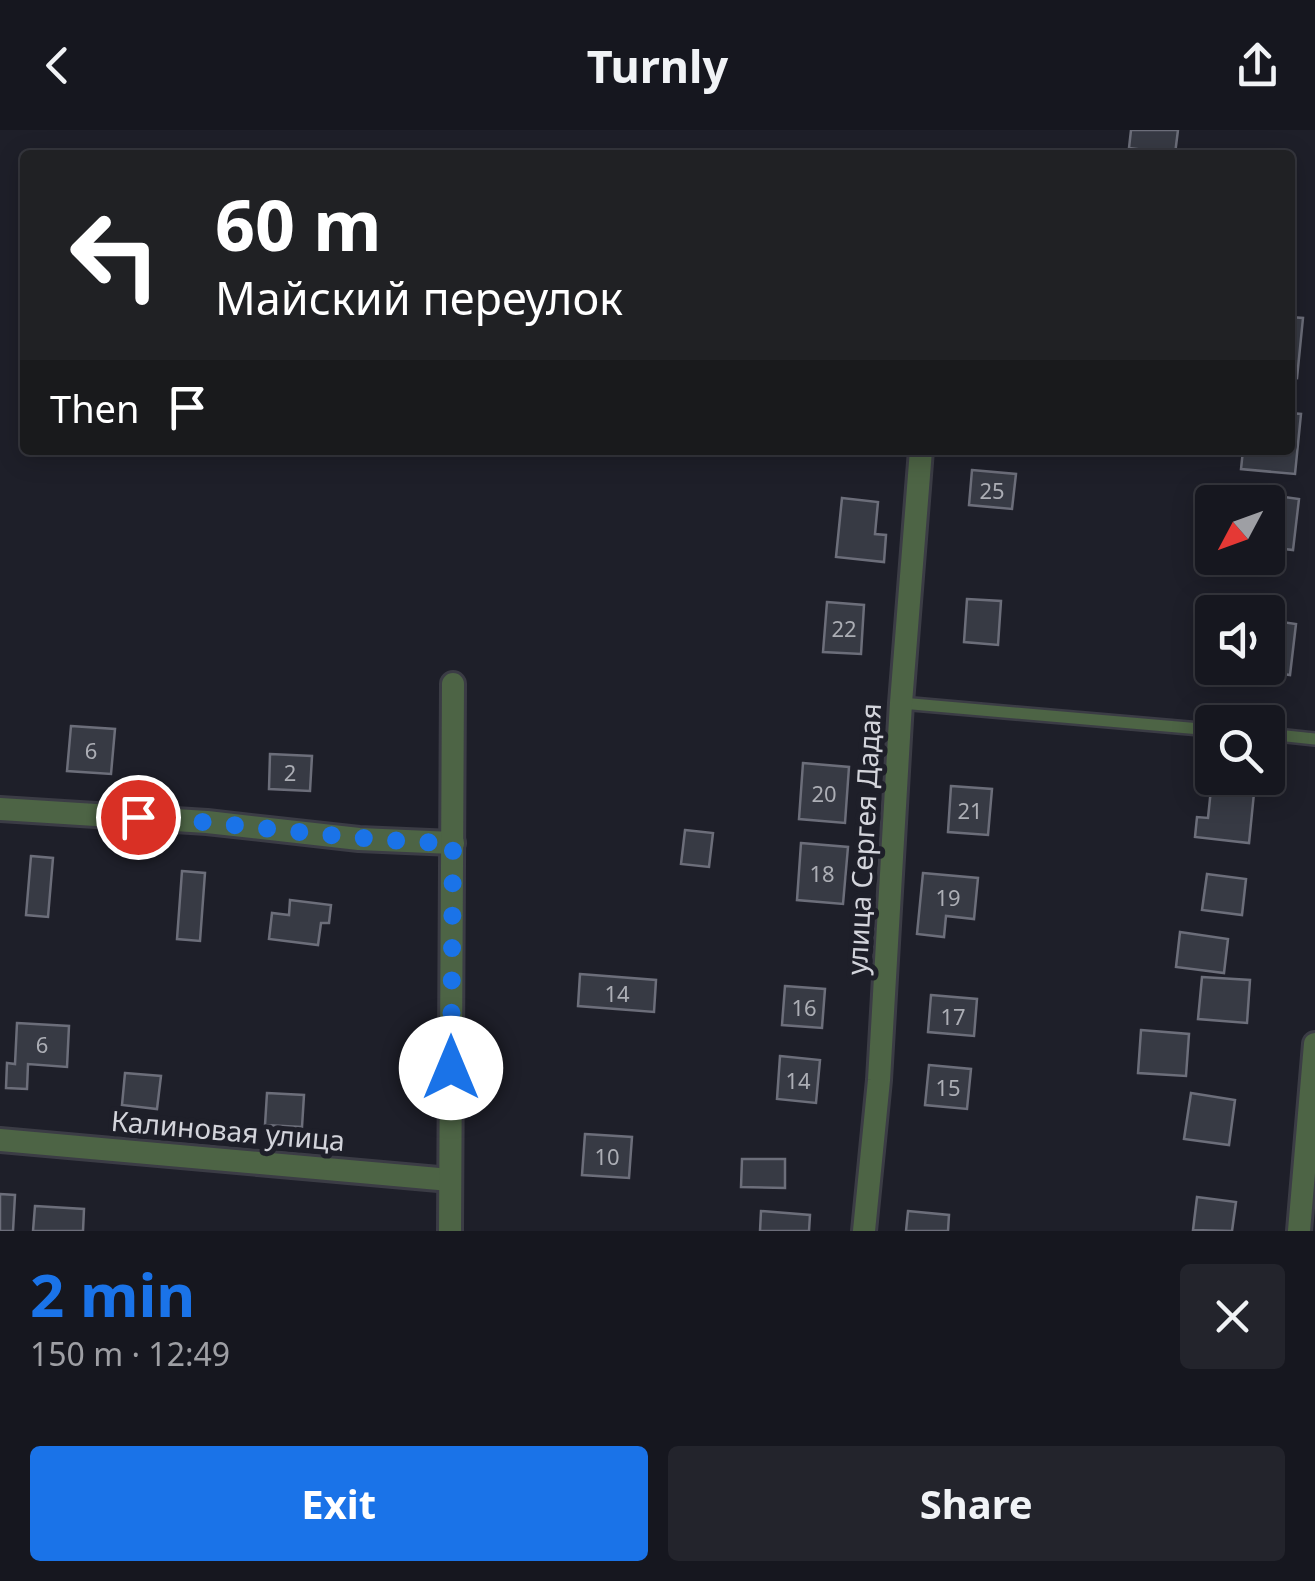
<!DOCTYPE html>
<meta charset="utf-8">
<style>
:root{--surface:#16171f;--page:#23242c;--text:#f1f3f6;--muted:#9e9fa4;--line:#35363d;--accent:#1a73e8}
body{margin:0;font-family:"Noto Sans",sans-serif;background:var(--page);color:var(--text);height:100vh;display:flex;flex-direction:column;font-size:38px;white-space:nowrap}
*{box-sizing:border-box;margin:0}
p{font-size:32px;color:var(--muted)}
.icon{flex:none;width:55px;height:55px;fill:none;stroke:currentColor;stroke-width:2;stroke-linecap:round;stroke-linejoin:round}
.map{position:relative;height:1101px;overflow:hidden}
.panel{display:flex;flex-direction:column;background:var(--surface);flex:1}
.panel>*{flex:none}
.guide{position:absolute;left:20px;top:20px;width:1275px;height:305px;border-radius:10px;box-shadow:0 5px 25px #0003,0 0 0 2px var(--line);background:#202124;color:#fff;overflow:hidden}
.needle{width:65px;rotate:229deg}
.buttons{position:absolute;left:1195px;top:355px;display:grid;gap:20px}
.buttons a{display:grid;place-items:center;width:90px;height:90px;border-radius:10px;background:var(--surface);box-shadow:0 5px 25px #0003,0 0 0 2px var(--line);font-size:50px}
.pin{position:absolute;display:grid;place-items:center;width:85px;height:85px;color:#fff;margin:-42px;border:5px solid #fff;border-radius:50%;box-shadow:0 2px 10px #0007}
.me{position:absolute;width:110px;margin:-55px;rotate:0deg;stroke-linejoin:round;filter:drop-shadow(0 0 8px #0008)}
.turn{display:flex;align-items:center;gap:35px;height:210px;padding:0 30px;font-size:45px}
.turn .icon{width:130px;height:130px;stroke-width:2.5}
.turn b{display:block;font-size:70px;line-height:85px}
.then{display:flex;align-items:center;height:95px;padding:0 30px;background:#0003;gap:20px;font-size:38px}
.round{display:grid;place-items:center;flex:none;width:105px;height:105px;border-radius:10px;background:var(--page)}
.summary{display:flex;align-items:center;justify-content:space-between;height:170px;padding:0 30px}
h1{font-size:60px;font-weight:700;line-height:75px;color:var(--accent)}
.primary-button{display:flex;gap:20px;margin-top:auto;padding:20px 30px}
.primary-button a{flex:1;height:115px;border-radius:10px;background:var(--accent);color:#fff;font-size:40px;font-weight:700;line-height:115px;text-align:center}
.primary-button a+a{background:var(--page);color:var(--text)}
header{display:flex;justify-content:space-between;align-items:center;height:130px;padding:0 30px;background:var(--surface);font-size:45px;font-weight:700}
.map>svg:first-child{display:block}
.building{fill:#373a44;stroke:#6c6e7a;stroke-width:2.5}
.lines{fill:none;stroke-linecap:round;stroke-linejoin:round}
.lane-casing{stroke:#3b3c45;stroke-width:16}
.street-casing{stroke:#3b3c45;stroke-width:28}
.lane{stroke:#4d6445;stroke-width:11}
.street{stroke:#4d6445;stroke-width:22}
.route{stroke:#1a73e8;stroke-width:18;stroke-dasharray:0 32.4}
.labels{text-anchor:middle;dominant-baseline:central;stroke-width:10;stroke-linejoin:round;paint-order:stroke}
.number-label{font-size:22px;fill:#acaeb5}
.street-label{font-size:28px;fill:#d3d4db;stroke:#1e1f29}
</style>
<header><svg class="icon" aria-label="back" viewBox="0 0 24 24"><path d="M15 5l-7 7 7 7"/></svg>Turnly<svg class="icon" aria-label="share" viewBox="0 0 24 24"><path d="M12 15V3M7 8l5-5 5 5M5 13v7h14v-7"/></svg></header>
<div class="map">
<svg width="1315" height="1101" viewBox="0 0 1315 1101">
<rect width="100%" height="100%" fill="#1e1f29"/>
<g class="building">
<polygon points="1131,0 1178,0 1175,24 1129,18"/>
<polygon points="1290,187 1303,188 1297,248 1290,247"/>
<polygon points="1290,283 1301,284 1295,344 1241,339 1243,320 1290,320"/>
<polygon points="972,340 1016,344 1012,379 969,375"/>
<polygon points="1256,363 1299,369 1293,420 1268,417 1268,372 1255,372"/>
<polygon points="842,368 878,372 875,404 886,405 884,432 836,427"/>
<polygon points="967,469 1001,471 998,515 964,512"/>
<polygon points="827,472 864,475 861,524 823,522"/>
<polygon points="1268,490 1296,494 1290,545 1246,539 1247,538 1268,538"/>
<polygon points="71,596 115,599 111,644 67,641"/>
<polygon points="270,624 312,626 310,661 269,659"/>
<polygon points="803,633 849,637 845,693 799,689"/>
<polygon points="1212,649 1255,653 1249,713 1195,707 1197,687 1208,688"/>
<polygon points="951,656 992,659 988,705 948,702"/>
<polygon points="685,700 713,703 709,737 681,734"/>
<polygon points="801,713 848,717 843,774 797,770"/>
<polygon points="31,726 53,728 48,787 26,785"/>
<polygon points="182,741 205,743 200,811 177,809"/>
<polygon points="923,743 978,748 974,789 946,786 944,807 917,804"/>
<polygon points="1207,744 1246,749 1242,785 1202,780"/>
<polygon points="290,770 331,775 329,793 321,793 318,815 269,809 272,783 289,785"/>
<polygon points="1180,802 1228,809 1224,843 1176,837"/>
<polygon points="580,844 656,850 654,882 578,876"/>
<polygon points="1202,847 1250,850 1247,893 1198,889"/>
<polygon points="785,856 825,859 822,898 782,895"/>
<polygon points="931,865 977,869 974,906 928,902"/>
<polygon points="17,893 69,896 67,937 28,934 27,959 6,958 7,933 15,934"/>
<polygon points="1141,900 1189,904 1186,946 1138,943"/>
<polygon points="780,926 820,930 816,973 777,969"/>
<polygon points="929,935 971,939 967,979 925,975"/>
<polygon points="125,943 161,946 157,979 122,975"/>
<polygon points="267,963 304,965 302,997 265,995"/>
<polygon points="1191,963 1235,970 1229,1015 1184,1009"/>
<polygon points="585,1004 632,1007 629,1048 582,1045"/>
<polygon points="742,1029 785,1029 785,1058 741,1057"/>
<polygon points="0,1064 15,1065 13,1101 0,1101"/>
<polygon points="1197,1067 1236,1072 1232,1101 1193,1100"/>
<polygon points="35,1076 84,1079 83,1101 33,1101"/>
<polygon points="761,1081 810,1085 809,1101 760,1101"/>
<polygon points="908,1081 949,1085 948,1101 906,1101"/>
</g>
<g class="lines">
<defs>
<g id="lane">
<polyline points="901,573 1212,600"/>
<polyline points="1268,604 1315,609"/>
</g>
<g id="street">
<polyline points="0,679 207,692 359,709 453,713"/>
<polyline points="0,1010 450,1050"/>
<polyline points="450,1101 453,554"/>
<polyline points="864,1101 879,950 901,573 921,320"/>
<polyline points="1299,1101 1315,914"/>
</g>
</defs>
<use href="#lane" class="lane-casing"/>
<use href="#street" class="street-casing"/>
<use href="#lane" class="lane"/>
<use href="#street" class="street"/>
</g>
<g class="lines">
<path class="route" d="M138 687C243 693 347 711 453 713L451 938"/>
</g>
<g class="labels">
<g class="number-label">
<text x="992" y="360">25</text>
<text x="844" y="498">22</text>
<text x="91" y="620">6</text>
<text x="290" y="642">2</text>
<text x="824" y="663">20</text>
<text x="970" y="680">21</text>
<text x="822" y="743">18</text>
<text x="948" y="767">19</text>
<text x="617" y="863">14</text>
<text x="804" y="877">16</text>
<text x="953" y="886">17</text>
<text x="42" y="914">6</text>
<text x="798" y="950">14</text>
<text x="948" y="957">15</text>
<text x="607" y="1026">10</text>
</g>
<g class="street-label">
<text transform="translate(863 709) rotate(-87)">улица Сергея Дадая</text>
<text transform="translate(228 1000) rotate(5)">Калиновая улица</text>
</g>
</g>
</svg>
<div class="buttons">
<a><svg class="needle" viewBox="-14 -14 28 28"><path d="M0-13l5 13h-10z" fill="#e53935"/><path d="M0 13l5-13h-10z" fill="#9e9fa4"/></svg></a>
<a><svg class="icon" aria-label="sound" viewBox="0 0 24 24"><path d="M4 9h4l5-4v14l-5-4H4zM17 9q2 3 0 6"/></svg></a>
<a><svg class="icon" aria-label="search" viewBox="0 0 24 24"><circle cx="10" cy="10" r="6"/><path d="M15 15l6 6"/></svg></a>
</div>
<div class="pin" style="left:138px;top:687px;background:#d93025"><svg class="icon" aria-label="arrive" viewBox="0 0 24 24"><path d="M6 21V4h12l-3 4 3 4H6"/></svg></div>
<svg class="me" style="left:451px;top:938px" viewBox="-20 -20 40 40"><circle r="19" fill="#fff"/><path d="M0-13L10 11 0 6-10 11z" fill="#1a73e8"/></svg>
<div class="guide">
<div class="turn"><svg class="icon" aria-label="left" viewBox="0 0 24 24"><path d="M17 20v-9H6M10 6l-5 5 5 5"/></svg><div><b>60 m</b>Майский переулок</div></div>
<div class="then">Then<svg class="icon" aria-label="arrive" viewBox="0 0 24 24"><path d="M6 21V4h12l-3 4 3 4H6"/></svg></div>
</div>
</div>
<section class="panel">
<div class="summary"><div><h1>2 min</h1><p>150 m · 12:49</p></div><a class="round"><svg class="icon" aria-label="close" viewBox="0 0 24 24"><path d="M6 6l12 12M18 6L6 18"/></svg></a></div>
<div class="primary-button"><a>Exit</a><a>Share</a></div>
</section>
